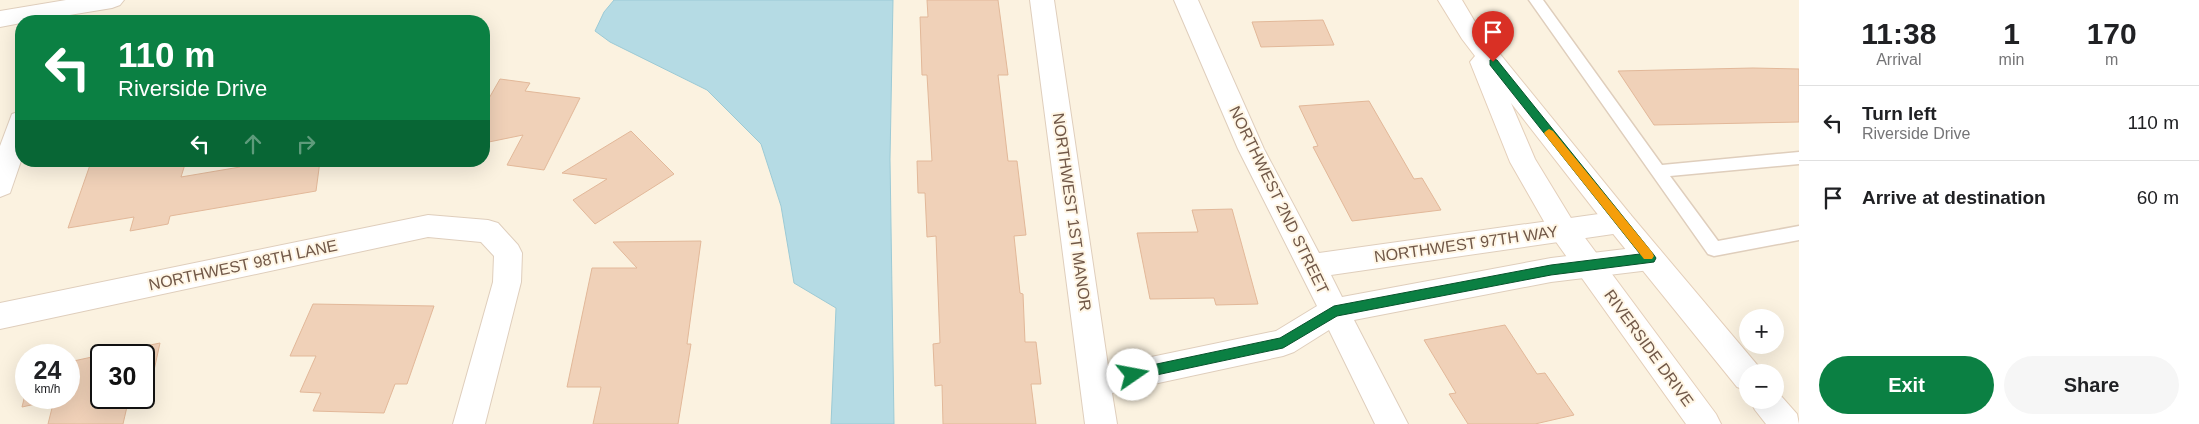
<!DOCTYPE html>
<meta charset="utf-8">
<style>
:root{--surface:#fff;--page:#f6f6f6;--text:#202124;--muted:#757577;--line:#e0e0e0;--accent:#0b8043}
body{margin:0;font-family:Helvetica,sans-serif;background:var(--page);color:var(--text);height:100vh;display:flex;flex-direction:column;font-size:19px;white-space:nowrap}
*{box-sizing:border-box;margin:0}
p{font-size:16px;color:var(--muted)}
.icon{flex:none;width:28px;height:28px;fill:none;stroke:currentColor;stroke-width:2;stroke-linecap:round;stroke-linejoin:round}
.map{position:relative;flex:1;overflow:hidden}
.details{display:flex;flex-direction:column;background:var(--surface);width:400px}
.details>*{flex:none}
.banner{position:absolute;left:15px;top:15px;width:475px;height:152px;border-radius:20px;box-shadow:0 5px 20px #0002;background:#0b8043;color:#fff;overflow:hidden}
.fabs{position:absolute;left:1739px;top:309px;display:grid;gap:10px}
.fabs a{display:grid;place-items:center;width:45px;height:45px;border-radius:50%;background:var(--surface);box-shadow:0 5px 20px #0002;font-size:25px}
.speed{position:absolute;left:15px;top:344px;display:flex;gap:10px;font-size:25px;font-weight:700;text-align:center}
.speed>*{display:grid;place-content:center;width:65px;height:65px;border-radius:50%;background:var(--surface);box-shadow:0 5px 20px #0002;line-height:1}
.speed small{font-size:12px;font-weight:400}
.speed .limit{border:2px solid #111;border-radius:8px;background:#fff;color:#111}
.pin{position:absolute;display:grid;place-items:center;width:42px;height:42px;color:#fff;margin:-51px -21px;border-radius:50% 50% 50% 0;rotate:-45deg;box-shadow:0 0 5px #0007}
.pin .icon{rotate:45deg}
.me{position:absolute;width:55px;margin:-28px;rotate:78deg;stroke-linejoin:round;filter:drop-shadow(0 0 4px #0008)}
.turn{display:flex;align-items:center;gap:18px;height:105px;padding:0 20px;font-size:22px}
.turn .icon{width:65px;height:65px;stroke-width:2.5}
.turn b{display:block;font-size:35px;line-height:42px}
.lanes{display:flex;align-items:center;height:48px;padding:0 20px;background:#0003;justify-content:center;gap:25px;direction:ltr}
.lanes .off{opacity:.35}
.eta{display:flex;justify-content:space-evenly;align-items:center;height:85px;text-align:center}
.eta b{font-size:30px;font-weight:600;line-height:35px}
.cta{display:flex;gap:10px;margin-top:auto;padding:10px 20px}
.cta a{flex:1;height:58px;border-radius:30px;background:var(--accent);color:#fff;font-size:20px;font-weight:600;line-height:58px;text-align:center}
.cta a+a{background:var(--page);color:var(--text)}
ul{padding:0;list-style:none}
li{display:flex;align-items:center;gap:15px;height:75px;padding:0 20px;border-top:1px solid var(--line)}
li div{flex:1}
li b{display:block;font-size:19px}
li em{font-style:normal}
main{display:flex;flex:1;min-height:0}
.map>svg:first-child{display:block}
.water{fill:#b5dbe4;stroke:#9ccad5}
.building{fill:#f0d1b8;stroke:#e2b899}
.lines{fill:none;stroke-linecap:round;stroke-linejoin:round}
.lane-casing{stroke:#dfcebc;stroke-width:3}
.street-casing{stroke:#dfcebc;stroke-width:2}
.secondary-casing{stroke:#e4cfba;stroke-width:2}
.lane{fill:#fff;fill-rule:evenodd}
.street{fill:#fff;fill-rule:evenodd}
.secondary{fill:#fff;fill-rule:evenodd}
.route{fill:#0b8043;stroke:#07532c}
.slow{fill:#f59e0b}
.labels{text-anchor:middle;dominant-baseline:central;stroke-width:4;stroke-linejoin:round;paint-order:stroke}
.street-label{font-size:16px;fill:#715848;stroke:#fff6e5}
</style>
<main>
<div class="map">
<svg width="1799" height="424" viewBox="0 0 1799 424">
<rect width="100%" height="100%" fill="#fbf2e0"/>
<polygon class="water" points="614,0 893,0 890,159 894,424 831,424 836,308 794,283 781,206 761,144 707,90 610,42 595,31 604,12"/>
<g class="building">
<polygon points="927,0 998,0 1008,75 998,75 1008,161 1017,161 1026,235 1014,236 1020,293 1023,294 1025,342 1036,342 1041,384 1031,384 1036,424 943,424 942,385 935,386 933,344 940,343 936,236 927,237 925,193 918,193 917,161 932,161 927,75 922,75 920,17 928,17"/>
<polygon points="1323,20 1334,45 1261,47 1252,22"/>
<polygon points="1753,68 1799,69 1799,122 1654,125 1618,71"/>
<polygon points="500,79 530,83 525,91 580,98 544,170 507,165 523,135 484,143 484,107"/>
<polygon points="1369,101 1414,179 1422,178 1441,210 1352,221 1313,147 1318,146 1299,106"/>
<polygon points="631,131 674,174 595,224 573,200 607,179 562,173"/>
<polygon points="114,161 186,161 181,177 240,167 241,161 320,161 316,191 170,216 168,224 130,231 134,217 68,228 90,165"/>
<polygon points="1232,209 1258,304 1216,305 1214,298 1150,299 1137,233 1198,232 1192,210"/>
<polygon points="701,241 687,344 691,344 678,424 593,424 601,387 567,387 592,268 637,268 613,242"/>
<polygon points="313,304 434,306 407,384 395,384 384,413 313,411 321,393 300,392 316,356 290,356"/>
<polygon points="1505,325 1537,374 1545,373 1574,415 1535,424 1468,424 1449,394 1456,393 1424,340"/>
<polygon points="160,343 151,384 144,386 144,355 101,355"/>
<polygon points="101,355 101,398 129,398 123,424 48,424 54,400 22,407 26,391 26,398 69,398 69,362"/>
</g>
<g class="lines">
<defs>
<polygon id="lane" points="1529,0 1543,0 1662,165 1799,152 1799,164 1670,176 1718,241 1799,226 1799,240 1714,256 1708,254"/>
<g id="street">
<polygon points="66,0 124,0 120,5 112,8 33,21 21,21 21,23 0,27 0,11"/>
<polygon points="1030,0 1054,0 1108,366 1276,331 1317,306 1238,149 1174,0 1198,0 1264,149 1319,253 1620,211 1630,214 1634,222 1630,230 1620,233 1331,275 1342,297 1551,258 1650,246 1660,250 1664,258 1660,266 1650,270 1551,282 1354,320 1408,424 1375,424 1329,330 1294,352 1283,356 1112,393 1117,424 1085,424"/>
<polygon points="21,111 21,161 10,193 0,197 0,146 12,114"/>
<polygon points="428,215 488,220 498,223 518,245 522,253 521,282 485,424 453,424 493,282 494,256 481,242 428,237 0,329 0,303"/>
</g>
<g id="secondary">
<polygon points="1438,0 1462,0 1478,27 1630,214 1759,367 1761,372 1748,372 1748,391 1737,387 1610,230 1511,103 1535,159 1574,223 1716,414 1721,424 1686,424 1554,239 1510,162 1470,62 1475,56 1462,39"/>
<polygon points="1775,389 1797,414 1799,424 1766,424 1755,410 1750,400 1775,400"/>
</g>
</defs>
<use href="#lane" class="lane-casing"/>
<use href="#street" class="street-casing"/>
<use href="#secondary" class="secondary-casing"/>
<use href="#lane" class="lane"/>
<use href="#street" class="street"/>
<use href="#secondary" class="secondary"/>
</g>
<polygon class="route" points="1493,59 1497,60 1654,255 1656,258 1654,262 1551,275 1337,316 1283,348 1133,380 1128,379 1126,375 1128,371 1133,369 1280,338 1334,306 1551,265 1640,254 1490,65 1490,60"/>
<polygon class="slow" points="1549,129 1553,131 1652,252 1654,256 1652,259 1644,259 1546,136 1544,133 1546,131"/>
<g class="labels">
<g class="street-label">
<text transform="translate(1279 200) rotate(64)">NORTHWEST 2ND STREET</text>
<text transform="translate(1072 212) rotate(82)">NORTHWEST 1ST MANOR</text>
<text transform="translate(1466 244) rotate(-8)">NORTHWEST 97TH WAY</text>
<text transform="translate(243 265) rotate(-12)">NORTHWEST 98TH LANE</text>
<text transform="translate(1649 348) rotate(54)">RIVERSIDE DRIVE</text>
</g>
</g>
</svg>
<div class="fabs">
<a>+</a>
<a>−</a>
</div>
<div class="speed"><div>24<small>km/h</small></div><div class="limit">30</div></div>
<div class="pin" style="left:1493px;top:62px;background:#d93025"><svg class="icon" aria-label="arrive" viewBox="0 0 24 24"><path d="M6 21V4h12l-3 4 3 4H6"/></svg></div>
<svg class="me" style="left:1133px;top:375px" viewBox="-20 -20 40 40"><circle r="19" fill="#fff"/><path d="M0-13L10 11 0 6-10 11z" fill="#0b8043"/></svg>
<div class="banner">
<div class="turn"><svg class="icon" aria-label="left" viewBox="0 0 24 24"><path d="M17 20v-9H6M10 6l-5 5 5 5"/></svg><div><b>110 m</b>Riverside Drive</div></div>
<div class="lanes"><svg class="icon" aria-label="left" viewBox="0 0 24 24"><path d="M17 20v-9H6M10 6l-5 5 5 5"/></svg><svg class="icon off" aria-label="ahead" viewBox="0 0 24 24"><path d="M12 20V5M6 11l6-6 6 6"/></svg><svg class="icon off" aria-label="right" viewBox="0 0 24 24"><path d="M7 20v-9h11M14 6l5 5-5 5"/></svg></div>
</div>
</div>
<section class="details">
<div class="eta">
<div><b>11:38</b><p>Arrival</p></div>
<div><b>1</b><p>min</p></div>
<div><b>170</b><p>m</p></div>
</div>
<ul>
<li><svg class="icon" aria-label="left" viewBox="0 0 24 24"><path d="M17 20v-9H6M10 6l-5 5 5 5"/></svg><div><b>Turn left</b><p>Riverside Drive</p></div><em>110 m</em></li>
<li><svg class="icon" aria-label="arrive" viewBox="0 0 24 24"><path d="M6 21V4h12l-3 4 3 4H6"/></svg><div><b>Arrive at destination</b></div><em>60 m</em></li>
</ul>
<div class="cta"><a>Exit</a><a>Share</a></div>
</section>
</main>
